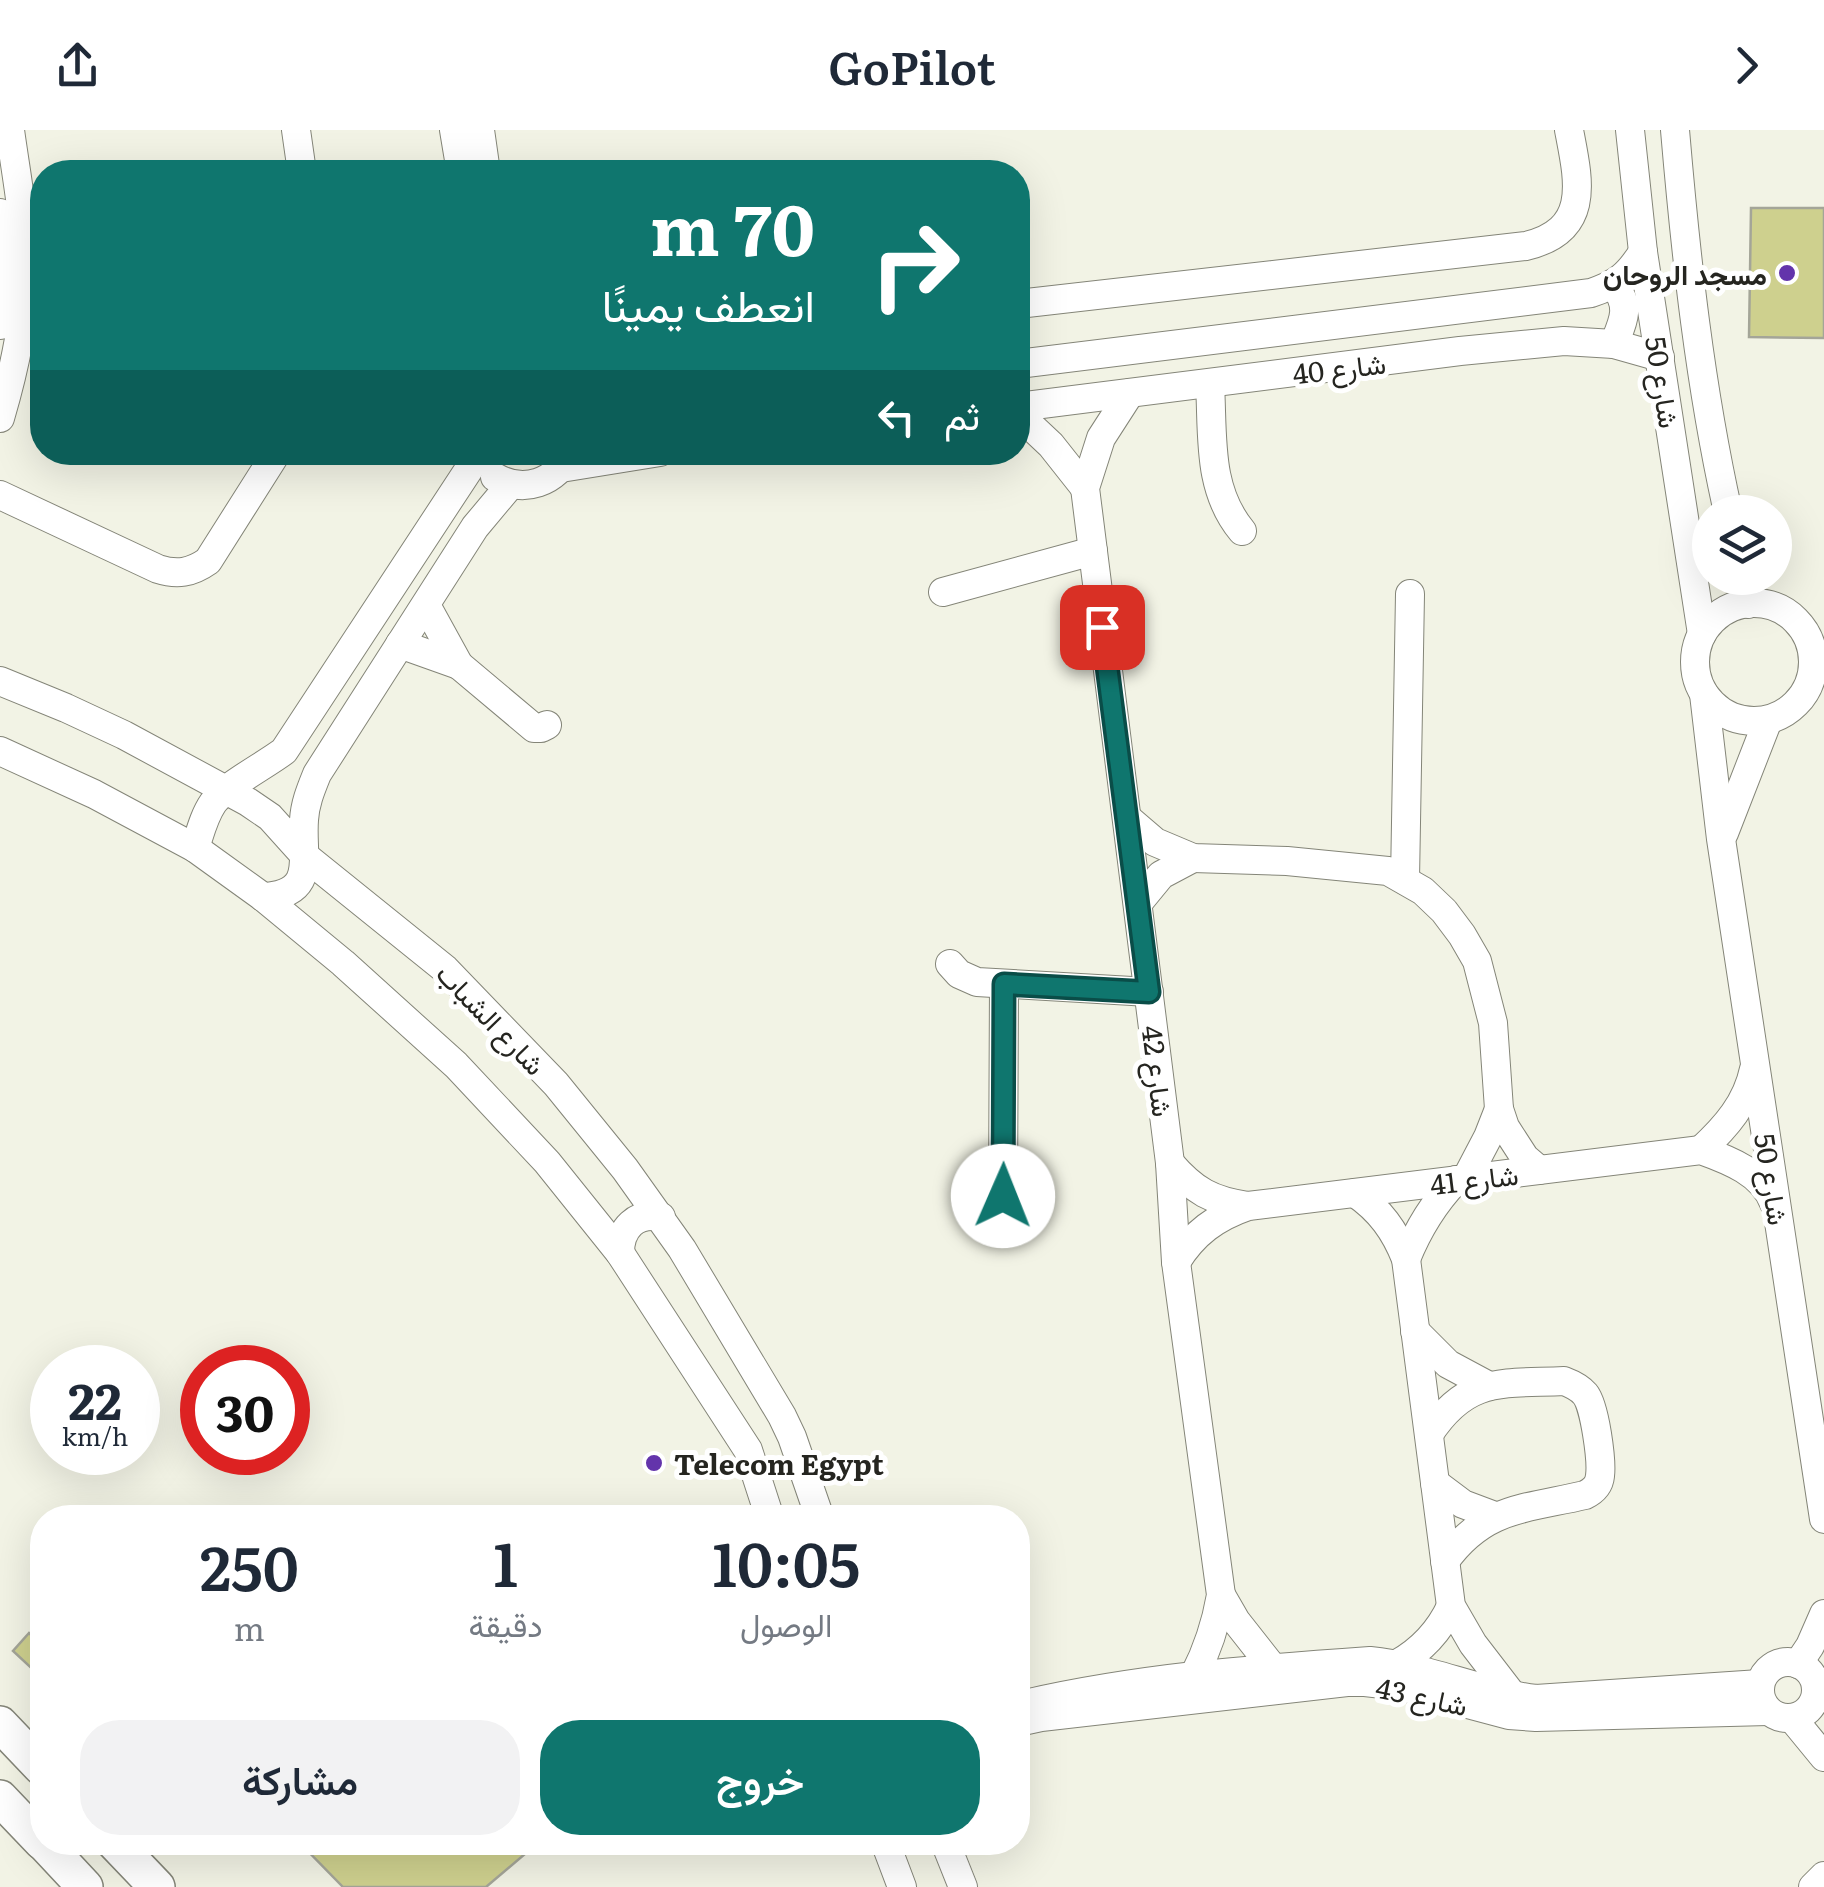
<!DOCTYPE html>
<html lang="ar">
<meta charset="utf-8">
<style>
:root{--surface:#fff;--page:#f2f2f3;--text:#1f2937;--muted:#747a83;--accent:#0f766e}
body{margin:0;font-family:Literata,Vazirmatn,serif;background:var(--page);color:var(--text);direction:rtl;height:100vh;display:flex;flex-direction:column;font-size:38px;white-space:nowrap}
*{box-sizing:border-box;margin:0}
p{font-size:32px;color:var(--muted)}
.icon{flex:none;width:55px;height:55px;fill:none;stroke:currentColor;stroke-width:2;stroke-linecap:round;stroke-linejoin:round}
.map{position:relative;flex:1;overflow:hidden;direction:ltr}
.panel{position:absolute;left:30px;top:1375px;width:1000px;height:350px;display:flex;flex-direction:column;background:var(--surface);border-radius:40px;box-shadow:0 10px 40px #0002;direction:rtl}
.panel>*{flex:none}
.banner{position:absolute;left:30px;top:30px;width:1000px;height:305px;border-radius:40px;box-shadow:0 10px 40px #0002;direction:rtl;background:#0f766e;color:#fff;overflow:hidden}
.controls{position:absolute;left:1692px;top:365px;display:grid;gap:20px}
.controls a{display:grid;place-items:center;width:100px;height:100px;border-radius:50%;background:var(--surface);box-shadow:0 10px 40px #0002;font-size:50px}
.speed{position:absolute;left:30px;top:1215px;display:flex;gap:20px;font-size:50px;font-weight:700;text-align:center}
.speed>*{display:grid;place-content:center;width:130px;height:130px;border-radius:50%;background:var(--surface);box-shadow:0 10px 40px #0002;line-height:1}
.speed small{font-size:25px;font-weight:400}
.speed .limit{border:15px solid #d22;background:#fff;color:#111}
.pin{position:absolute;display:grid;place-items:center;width:85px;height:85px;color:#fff;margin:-42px;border-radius:20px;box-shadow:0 5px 15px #0006}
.me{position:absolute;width:110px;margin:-55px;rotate:1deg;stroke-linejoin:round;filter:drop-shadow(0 0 8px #0008)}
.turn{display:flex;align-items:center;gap:35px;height:210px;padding:0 50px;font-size:45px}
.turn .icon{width:130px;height:130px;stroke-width:2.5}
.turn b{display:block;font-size:70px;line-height:85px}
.then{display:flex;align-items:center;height:95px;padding:0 50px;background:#0003;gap:20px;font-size:38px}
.eta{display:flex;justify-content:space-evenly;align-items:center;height:170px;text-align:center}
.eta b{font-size:60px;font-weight:600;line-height:70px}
.cta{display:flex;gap:20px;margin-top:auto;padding:20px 50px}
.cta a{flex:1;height:115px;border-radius:40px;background:var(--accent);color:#fff;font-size:40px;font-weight:600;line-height:115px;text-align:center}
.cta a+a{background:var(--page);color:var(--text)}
header{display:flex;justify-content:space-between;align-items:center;height:130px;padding:0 50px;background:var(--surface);font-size:45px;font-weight:600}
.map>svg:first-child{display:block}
.building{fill:#ced08e;stroke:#a4a598;stroke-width:2.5}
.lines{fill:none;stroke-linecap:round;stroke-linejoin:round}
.minor-casing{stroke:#848578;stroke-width:30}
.major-casing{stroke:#848578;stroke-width:38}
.minor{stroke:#fff;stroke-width:28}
.major{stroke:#fff;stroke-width:35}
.route-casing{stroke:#0a4d48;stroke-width:25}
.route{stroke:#0f766e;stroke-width:18}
.poi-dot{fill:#6334ab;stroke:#fff;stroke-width:4}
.labels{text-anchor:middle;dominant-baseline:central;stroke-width:10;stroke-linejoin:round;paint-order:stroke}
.poi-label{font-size:28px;font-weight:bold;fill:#252520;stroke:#fff;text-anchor:end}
.street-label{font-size:28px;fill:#252520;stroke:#fff}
</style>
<header><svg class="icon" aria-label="forward" viewBox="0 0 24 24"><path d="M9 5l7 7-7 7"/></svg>GoPilot<svg class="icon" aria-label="share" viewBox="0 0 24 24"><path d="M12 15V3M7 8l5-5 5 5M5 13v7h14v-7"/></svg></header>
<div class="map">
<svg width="1824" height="1757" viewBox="0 0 1824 1757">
<rect width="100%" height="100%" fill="#f2f3e5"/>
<g class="building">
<polygon points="1751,78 1824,78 1824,208 1749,207"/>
<polygon points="29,1503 42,1515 42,1548 13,1521"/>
<polygon points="299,1712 539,1712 486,1757 343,1757"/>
</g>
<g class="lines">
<defs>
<g id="minor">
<polyline points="296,0 302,42"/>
<polyline points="454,0 461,42"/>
<polyline points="480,0 486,42"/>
<polyline points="1630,0 1643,122 1702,504"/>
<path d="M1675 0C1686 129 1700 256 1728 382"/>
<polyline points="0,83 4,132 0,195"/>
<path d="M1613 155C1632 175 1623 192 1614 214"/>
<path d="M1018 174 1526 116C1591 100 1579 52 1569 0"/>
<path d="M1018 234 1591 163C1618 154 1628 145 1643 122"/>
<path d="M1210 254C1213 306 1207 359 1242 401"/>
<path d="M1130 263 1101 308 1085 358 1170 1033 1176 1132 1221 1465C1216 1494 1208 1519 1194 1546"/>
<polyline points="1018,277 1460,221 1564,211 1614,214 1660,227"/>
<polyline points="1018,284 1051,315 1085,358"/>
<path d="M0 288C15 237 26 187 25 133 25 89 16 44 10 0"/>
<polyline points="561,338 660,322"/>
<path d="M495 347C524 364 556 353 570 322"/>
<path d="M0 365 158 439C177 445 191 443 208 431L277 322"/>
<polyline points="1742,448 1748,474"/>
<polyline points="943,462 1093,421"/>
<circle cx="1754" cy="532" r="59"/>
<polyline points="426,475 459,535 534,598 541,598 547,595"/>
<polyline points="400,514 459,535"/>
<polyline points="0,551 66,578 124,605 248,672 270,687 306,727 445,839 556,954 625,1039 682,1119 782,1286 792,1307 820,1388"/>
<polyline points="1704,564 1721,709 1824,1389"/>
<polyline points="0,621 94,664 195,718 263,767 343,833 456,935 547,1032 620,1123 748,1320 770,1388"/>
<polyline points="1127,688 1155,712 1193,728 1287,731 1388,741 1423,761 1444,781 1462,805 1477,831 1493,893 1499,979 1505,997 1525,1028 1539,1040"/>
<polyline points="1724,703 1768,590"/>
<path d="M195 718C200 703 204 686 213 673 225 656 264 636 284 621L477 327"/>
<polyline points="1405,750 1410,464"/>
<path d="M263 767C318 764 301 727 304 690 305 673 311 659 317 644L475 397 511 354"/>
<polyline points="1138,773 1161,745 1193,728"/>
<polyline points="950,834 959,844 977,852 1149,862"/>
<path d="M1701 1020C1726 997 1747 973 1754 939"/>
<path d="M1170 1033C1194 1061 1212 1071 1248 1076"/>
<polyline points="1466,1049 1488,1007 1499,979"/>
<path d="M1355 1063C1380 1080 1395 1101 1406 1129L1451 1476 1473 1514 1513 1566"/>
<polyline points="1003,1066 1004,854"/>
<path d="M620 1123C620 1098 636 1082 661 1087"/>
<path d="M1406 1129C1418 1099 1433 1074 1456 1050"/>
<path d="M1176 1132C1194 1103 1216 1087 1248 1076L1701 1020C1729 1030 1763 1043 1774 1073"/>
<polyline points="1415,1201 1448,1234 1489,1256"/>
<path d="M1429 1304C1467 1246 1502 1254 1564 1251 1572 1254 1580 1258 1585 1264 1595 1276 1602 1331 1600 1346 1599 1356 1593 1361 1585 1365 1525 1379 1484 1377 1445 1431"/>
<polyline points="1435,1353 1463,1374 1495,1386"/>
<polyline points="1221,1465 1236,1491 1273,1538"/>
<circle cx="1788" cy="1560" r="28"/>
<path d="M1397 1534C1422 1520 1439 1502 1451 1476"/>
<polyline points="1798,1534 1810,1516 1824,1484"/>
<path d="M1025 1574C1138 1548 1254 1539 1370 1531 1427 1537 1479 1562 1536 1569L1760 1554"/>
<polyline points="1792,1588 1824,1627"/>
<polyline points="1018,1592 1041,1587 1347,1552 1365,1552 1400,1556 1509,1585 1536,1587 1768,1581"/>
<polyline points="885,1712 902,1757"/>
<polyline points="945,1712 963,1757"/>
<polyline points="1813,1757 1824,1746"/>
</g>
<g id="major">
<polyline points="0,1594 42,1638"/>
<polyline points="0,1668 42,1712"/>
<polyline points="43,1712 85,1757"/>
<polyline points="114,1712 157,1757"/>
</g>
</defs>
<use href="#minor" class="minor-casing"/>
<use href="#major" class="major-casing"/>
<use href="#minor" class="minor"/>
<use href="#major" class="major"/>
</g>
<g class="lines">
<defs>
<polyline id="route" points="1003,1066 1004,854 1149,862 1102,497"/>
</defs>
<use href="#route" class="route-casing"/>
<use href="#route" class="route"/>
</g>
<g class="poi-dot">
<circle cx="1787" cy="143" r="10"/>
<circle cx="654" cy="1333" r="10"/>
</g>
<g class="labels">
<g class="poi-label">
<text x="1767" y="143">مسجد الروحان</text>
<text x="674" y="1333" text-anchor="start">Telecom Egypt</text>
</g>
<g class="street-label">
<text transform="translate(1339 237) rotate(-7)">شارع 40</text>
<text transform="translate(1664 252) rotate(81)">شارع 50</text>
<text transform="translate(492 888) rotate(46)">شارع الشباب</text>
<text transform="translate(1159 941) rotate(83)">شارع 42</text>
<text transform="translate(1474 1048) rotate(-7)">شارع 41</text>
<text transform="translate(1773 1049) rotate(81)">شارع 50</text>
<text transform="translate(1422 1565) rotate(12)">شارع 43</text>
</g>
</g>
</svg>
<div class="controls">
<a><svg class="icon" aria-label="layers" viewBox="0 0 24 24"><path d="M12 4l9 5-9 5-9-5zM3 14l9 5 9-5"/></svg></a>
</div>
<div class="speed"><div>22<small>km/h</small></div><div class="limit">30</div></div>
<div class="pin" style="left:1102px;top:497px;background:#d93025"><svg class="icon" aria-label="arrive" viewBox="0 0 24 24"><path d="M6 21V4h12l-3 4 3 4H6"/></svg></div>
<svg class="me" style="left:1003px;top:1066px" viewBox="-20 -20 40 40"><circle r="19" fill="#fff"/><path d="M0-13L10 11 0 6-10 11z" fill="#0f766e"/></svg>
<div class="banner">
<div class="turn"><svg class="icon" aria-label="right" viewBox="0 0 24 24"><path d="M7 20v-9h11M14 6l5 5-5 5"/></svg><div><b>70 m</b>انعطف يمينًا</div></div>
<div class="then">ثم<svg class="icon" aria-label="left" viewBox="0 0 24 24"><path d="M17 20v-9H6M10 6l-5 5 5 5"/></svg></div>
</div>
<section class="panel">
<div class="eta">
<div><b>10:05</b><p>الوصول</p></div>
<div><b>1</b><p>دقيقة</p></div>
<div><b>250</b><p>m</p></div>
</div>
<div class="cta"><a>خروج</a><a>مشاركة</a></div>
</section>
</div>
